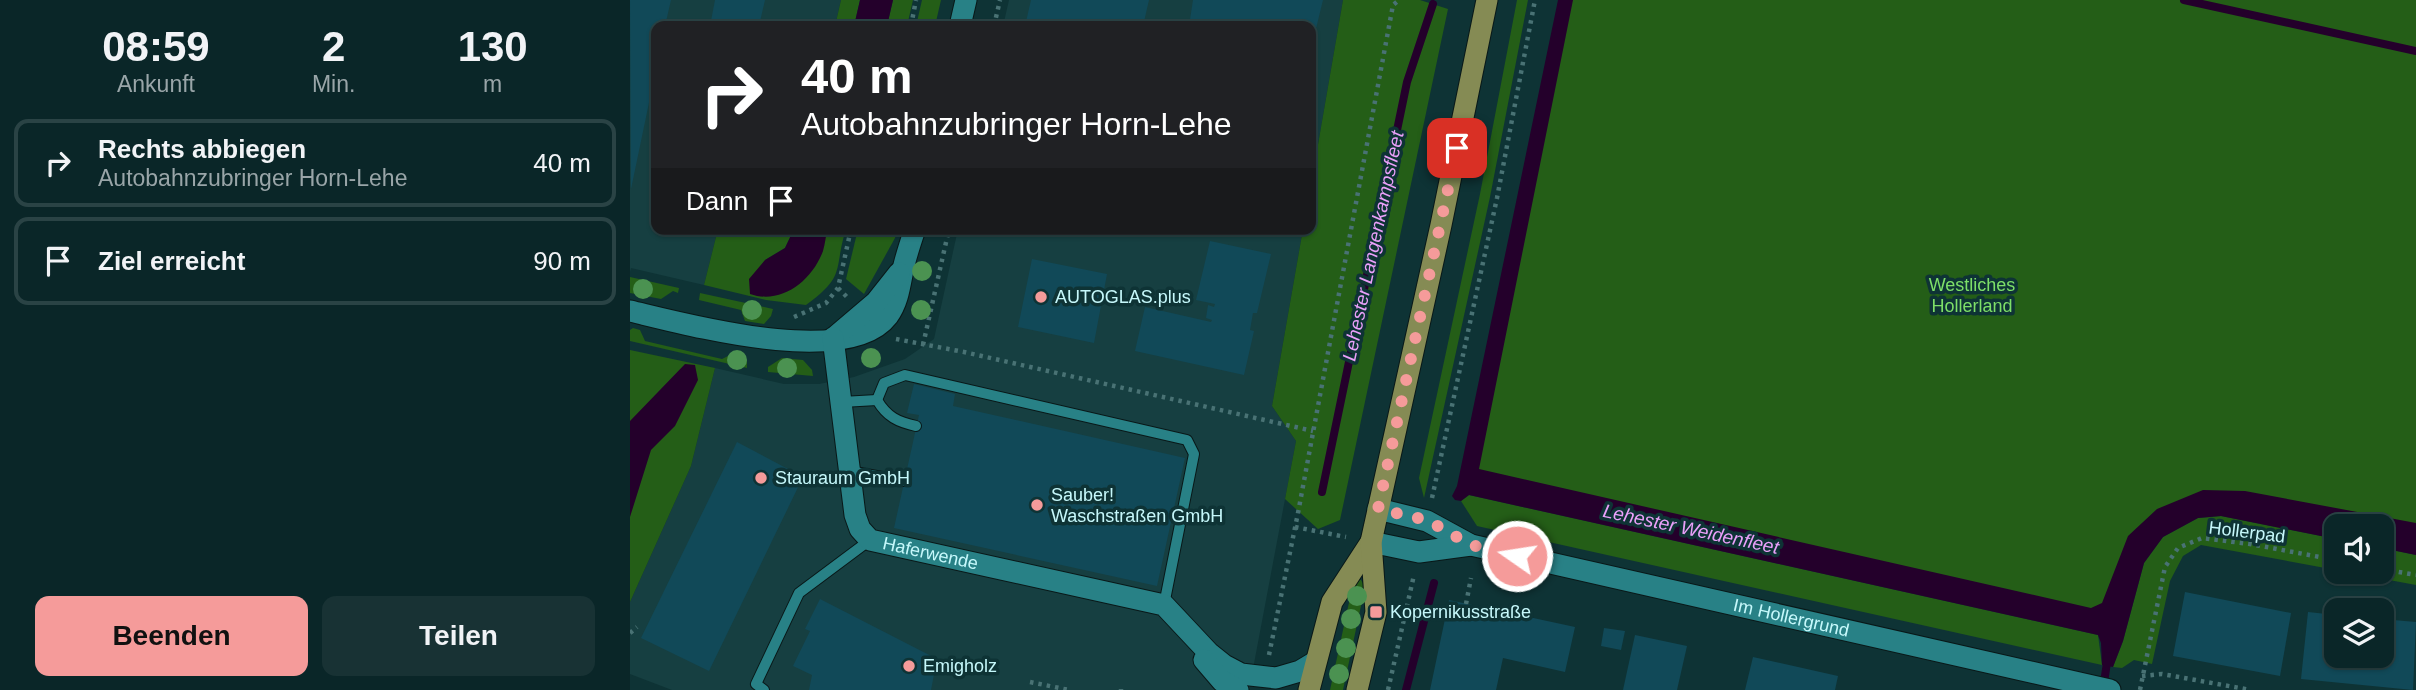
<!DOCTYPE html>
<html lang="de">
<meta charset="utf-8">
<style>
:root{--surface:#0a2628;--page:#183234;--text:#f1f3f6;--muted:#99a5a8;--line:#2a4345;--accent:#f59b9a}
body{margin:0;font-family:Helvetica,sans-serif;background:var(--page);color:var(--text);height:100vh;display:flex;flex-direction:column;font-size:26px;white-space:nowrap}
*{box-sizing:border-box;margin:0}
p{font-size:23px;color:var(--muted)}
.icon{flex:none;width:38px;height:38px;fill:none;stroke:currentColor;stroke-width:2;stroke-linecap:round;stroke-linejoin:round}
.map{position:relative;flex:1;overflow:hidden}
.sheet{display:flex;flex-direction:column;background:var(--surface);width:630px}
.sheet>*{flex:none}
.top-card{position:absolute;left:21px;top:21px;width:665px;height:214px;border-radius:14px;box-shadow:0 2px 5px #0004,0 0 0 2px var(--line);background:#202124;color:#fff;overflow:hidden}
.tools{position:absolute;left:1694px;top:514px;display:grid;gap:14px}
.tools a{display:grid;place-items:center;width:70px;height:70px;border-radius:14px;background:var(--surface);box-shadow:0 2px 5px #0004,0 0 0 2px var(--line);font-size:35px}
.pin{position:absolute;display:grid;place-items:center;width:60px;height:60px;color:#fff;margin:-30px;border-radius:14px;box-shadow:0 4px 10px #0006}
.me{position:absolute;width:77px;margin:-38px;rotate:283deg;stroke-linejoin:round;filter:drop-shadow(0 0 5px #0008)}
.turn{display:flex;align-items:center;gap:24px;height:147px;padding:0 35px;font-size:32px}
.turn .icon{width:91px;height:91px;stroke-width:2.5}
.turn b{display:block;font-size:49px;line-height:60px}
.then{display:flex;align-items:center;height:66px;padding:0 35px;background:#0003;gap:14px;font-size:26px}
.eta{display:flex;justify-content:space-evenly;align-items:center;height:119px;text-align:center}
.eta b{font-size:42px;font-weight:600;line-height:49px}
.button{display:flex;gap:14px;margin-top:auto;padding:14px 35px}
.button a{flex:1;height:80px;border-radius:14px;background:var(--accent);color:#111;font-size:28px;font-weight:600;line-height:80px;text-align:center}
.button a+a{background:var(--page);color:var(--text)}
ul{padding:0;list-style:none}
li{display:flex;align-items:center;gap:21px;height:88px;margin:0 14px 10px;padding:0 21px;border:4px solid var(--line);border-radius:14px}
li div{flex:1}
li b{display:block;font-size:26px}
li em{font-style:normal}
main{display:flex;flex:1;min-height:0}
.map>svg:first-child{display:block}
.built{fill:#163f41}
.green{fill:#245e17}
.water{fill:#24002b}
.lines{fill:none;stroke-linecap:round;stroke-linejoin:round}
.stream{stroke:#24002b;stroke-width:8}
.building{fill:#114958}
.lane-casing{stroke:#091818;stroke-width:12}
.street-casing{stroke:#091818;stroke-width:23}
.primary-casing{stroke:#091818;stroke-width:23}
.path{stroke:#497274;stroke-width:4.5;stroke-dasharray:3.5 5;stroke-linecap:butt}
.lane{stroke:#288186;stroke-width:10}
.street{stroke:#288186;stroke-width:21}
.primary{stroke:#858b54;stroke-width:21}
.tree{fill:#4b9251}
.route{stroke:#f59b9a;stroke-width:12;stroke-dasharray:0 21.6}
.poi-dot{fill:#f59b9a;stroke:#0e3335;stroke-width:2.5}
.labels{text-anchor:middle;dominant-baseline:central;stroke-width:7;stroke-linejoin:round;paint-order:stroke}
.park-label{font-size:18px;fill:#7ddf68;stroke:#0e3335}
.poi-label{font-size:18px;fill:#c6f8fb;stroke:#0e3335;text-anchor:start}
.street-label{font-size:18px;fill:#c6f8fb;stroke:#0e3335}
.water-label{font-size:19px;font-style:italic;fill:#eaa0fa;stroke:#0e3335}
</style>
<main>
<section class="sheet">
<div class="eta">
<div><b>08:59</b><p>Ankunft</p></div>
<div><b>2</b><p>Min.</p></div>
<div><b>130</b><p>m</p></div>
</div>
<ul>
<li><svg class="icon" aria-label="right" viewBox="0 0 24 24"><path d="M7 20v-9h11M14 6l5 5-5 5"/></svg><div><b>Rechts abbiegen</b><p>Autobahnzubringer Horn-Lehe</p></div><em>40 m</em></li>
<li><svg class="icon" aria-label="arrive" viewBox="0 0 24 24"><path d="M6 21V4h12l-3 4 3 4H6"/></svg><div><b>Ziel erreicht</b></div><em>90 m</em></li>
</ul>
<div class="button"><a>Beenden</a><a>Teilen</a></div>
</section>
<div class="map">
<svg width="1786" height="690" viewBox="0 0 1786 690">
<rect width="100%" height="100%" fill="#0e3335"/>
<g class="built">
<polygon points="0,0 211,0 205,26 26,26 26,229 88,229 74,285 1,268 0,272"/>
<polygon points="379,0 713,0 681,185 681,26 373,26"/>
<polygon points="328,229 673,229 642,406 666,441 619,690 42,690 0,674 0,602 61,466 85,368 154,384 189,384 224,377 275,359 304,339"/>
</g>
<g class="green">
<polygon points="211,0 230,0 224,26 205,26"/>
<polygon points="263,0 283,0 277,26 257,26"/>
<polygon points="292,0 311,0 305,26 286,26"/>
<polygon points="713,0 790,0 818,9 710,520 688,529 655,499 666,441 642,406 673,229 681,229 681,185"/>
<polygon points="887,0 898,0 860,197 794,498 789,478 850,194"/>
<polygon points="931,0 1786,0 1786,538 1752,527 1578,502 1534,521 1475,627 832,480"/>
<path d="M88 229H164L155 248 135 260 192 252 197 229H216C203 271 217 275 176 305L136 300 74 285Z"/>
<polygon points="228,229 268,229 265,238 234,294 216,279"/>
<polygon points="0,277 49,288 48,293 43,291 31,299 0,293"/>
<polygon points="70,293 143,309 141,316 134,324 115,321 111,310 69,300"/>
<polygon points="3,328 10,330 15,341 92,359 106,352 112,354 117,361 117,368 0,341 0,330"/>
<polygon points="0,350 85,368 61,466 0,602"/>
<polygon points="152,358 173,360 182,370 183,376 138,372 138,367"/>
<polygon points="839,495 1468,635 1472,665 847,526 831,501"/>
<polygon points="1591,516 1706,539 1706,570 1571,545 1553,556 1540,581 1522,664 1504,660 1492,668 1483,667 1493,641 1514,563 1533,537 1568,518"/>
<polygon points="1752,548 1786,555 1786,585 1716,572 1752,572"/>
<polygon points="726,580 731,580 735,587 713,690 700,690 723,584"/>
</g>
<g class="water">
<polygon points="230,0 263,0 257,26 224,26"/>
<polygon points="928,0 943,0 849,469 1461,608 1472,603 1498,536 1527,509 1573,490 1615,491 1786,523 1786,555 1752,548 1752,527 1706,527 1706,539 1591,516 1568,518 1533,537 1514,563 1493,641 1483,667 1472,665 1471,643 1468,635 839,495 831,501 825,500 822,496 827,486"/>
<path d="M164 229H197C196 236 195 244 193 251 182 281 151 305 120 294L119 279 135 260 155 248Z"/>
<polygon points="55,364 65,365 68,380 45,426 21,450 0,517 0,421"/>
</g>
<g class="lines">
<g class="stream">
<polyline points="1554,0 1786,51"/>
<polyline points="692,492 777,82 803,4"/>
<polyline points="1473,689 1478,656"/>
<polyline points="776,690 804,583"/>
</g>
</g>
<g class="building">
<polygon points="0,0 41,0 35,26 26,26 26,69 1,189"/>
<polygon points="85,0 135,0 129,26 80,26"/>
<polygon points="401,0 519,0 513,26 395,26"/>
<polygon points="563,0 693,0 682,45 681,26 559,26"/>
<polygon points="580,241 641,254 627,313 623,313 620,330 624,331 614,375 505,351 515,307 581,322 582,320 576,318 578,305 584,307 585,304 566,300"/>
<polygon points="402,259 477,274 464,343 388,327"/>
<polygon points="284,384 325,394 323,406 555,458 527,586 264,528 289,415 277,413"/>
<polygon points="107,442 173,477 79,671 11,638"/>
<polygon points="1555,592 1661,613 1650,676 1543,656"/>
<polygon points="190,599 307,659 301,690 179,690 182,675 163,666 180,631 175,629"/>
<polygon points="819,600 945,627 935,672 873,658 866,690 800,690"/>
<polygon points="1678,612 1706,615 1706,656 1752,656 1752,619 1786,622 1783,690 1671,679"/>
<polygon points="974,628 995,631 991,650 971,646"/>
<polygon points="1005,635 1057,646 1047,690 993,690"/>
<polygon points="1123,657 1208,676 1205,690 1115,690"/>
</g>
<g class="lines">
<defs>
<g id="lane">
<polyline points="247,400 254,383 275,375 557,440 564,454 534,605"/>
<path d="M247 400C257 417 268 422 286 426"/>
<polyline points="212,402 247,400"/>
<polyline points="219,471 274,481"/>
<polyline points="134,690 126,684 169,593 240,540"/>
</g>
<g id="street">
<polyline points="330,26 336,0"/>
<path d="M0 311C55 324 218 369 258 316 269 301 270 283 274 265 277 253 281 241 285 229"/>
<polyline points="206,336 246,302 269,273"/>
<path id="s1" d="M203 338 225 515 230 529 240 540 534 605 579 653 594 665 611 674 646 678 670 671 685 662"/>
<path id="s2" d="M748 509 797 521 841 545 1480 690"/>
<polyline points="741,542 789,552 841,545"/>
<polyline points="574,660 592,681 608,690"/>
</g>
<g id="primary">
<polyline points="679,690 702,602 741,542"/>
<polyline points="727,690 746,612 741,542 811,225 857,0"/>
</g>
</defs>
<use href="#lane" class="lane-casing"/>
<use href="#street" class="street-casing"/>
<use href="#primary" class="primary-casing"/>
<g class="path">
<polyline points="281,26 286,0"/>
<polyline points="364,26 370,0"/>
<polyline points="208,288 217,297"/>
<polyline points="164,317 196,303 208,288 221,229"/>
<polyline points="266,339 334,352 683,431"/>
<polyline points="293,345 319,229"/>
<polyline points="802,498 867,198 905,0"/>
<polyline points="665,527 716,537"/>
<polyline points="1752,569 1786,575"/>
<polyline points="836,604 841,578"/>
<polyline points="0,633 7,627"/>
<polyline points="639,655 668,513 763,5 769,0"/>
<polyline points="1512,676 1532,674 1621,690"/>
<polyline points="400,682 439,690"/>
<polyline points="491,690 491,689"/>
<polyline points="758,690 784,575"/>
<polyline points="1510,690 1535,567 1548,548 1572,538 1620,544 1706,560"/>
</g>
<use href="#lane" class="lane"/>
<use href="#street" class="street"/>
<use href="#primary" class="primary"/>
</g>
<g class="tree">
<circle cx="292" cy="271" r="10"/>
<circle cx="13" cy="289" r="10"/>
<circle cx="122" cy="310" r="10"/>
<circle cx="291" cy="310" r="10"/>
<circle cx="241" cy="358" r="10"/>
<circle cx="107" cy="360" r="10"/>
<circle cx="157" cy="368" r="10"/>
<circle cx="727" cy="596" r="10"/>
<circle cx="721" cy="619" r="10"/>
<circle cx="716" cy="648" r="10"/>
<circle cx="709" cy="674" r="10"/>
</g>
<g class="lines">
<polyline class="route" points="827,148 748,509 797,520 841,545 887,556"/>
</g>
<g class="poi-dot">
<circle cx="411" cy="297" r="7"/>
<circle cx="131" cy="478" r="7"/>
<circle cx="407" cy="505" r="7"/>
<rect x="739" y="605" width="14" height="14" rx="3.5"/>
<circle cx="279" cy="666" r="7"/>
</g>
<g class="labels">
<g class="park-label">
<text x="1342" y="285">Westliches<tspan x="1342" dy="21">Hollerland</tspan></text>
</g>
<g class="poi-label">
<text x="425" y="297">AUTOGLAS.plus</text>
<text x="145" y="478">Stauraum GmbH</text>
<text x="421" y="495">Sauber!<tspan x="421" dy="21">Waschstraßen GmbH</tspan></text>
<text x="760" y="612">Kopernikusstraße</text>
<text x="293" y="666">Emigholz</text>
</g>
<g class="street-label">
<text transform="translate(1617 532) rotate(7)">Hollerpad</text>
<text stroke="none"><textPath href="#s1" startOffset="270">Haferwende</textPath></text>
<text stroke="none"><textPath href="#s2" startOffset="429">Im Hollergrund</textPath></text>
</g>
<g class="water-label">
<text transform="translate(743 246) rotate(-78)">Lehester Langenkampsfleet</text>
<text transform="translate(1061 529) rotate(12)">Lehester Weidenfleet</text>
</g>
</g>
</svg>
<div class="tools">
<a><svg class="icon" aria-label="sound" viewBox="0 0 24 24"><path d="M4 9h4l5-4v14l-5-4H4zM17 9q2 3 0 6"/></svg></a>
<a><svg class="icon" aria-label="layers" viewBox="0 0 24 24"><path d="M12 4l9 5-9 5-9-5zM3 14l9 5 9-5"/></svg></a>
</div>
<div class="pin" style="left:827px;top:148px;background:#d93025"><svg class="icon" aria-label="arrive" viewBox="0 0 24 24"><path d="M6 21V4h12l-3 4 3 4H6"/></svg></div>
<svg class="me" style="left:887px;top:556px" viewBox="-20 -20 40 40"><circle r="17" fill="#f59b9a" stroke="#fff" stroke-width="3"/><path d="M0-11L8 9 0 5-8 9z" fill="#fff"/></svg>
<div class="top-card">
<div class="turn"><svg class="icon" aria-label="right" viewBox="0 0 24 24"><path d="M7 20v-9h11M14 6l5 5-5 5"/></svg><div><b>40 m</b>Autobahnzubringer Horn-Lehe</div></div>
<div class="then">Dann<svg class="icon" aria-label="arrive" viewBox="0 0 24 24"><path d="M6 21V4h12l-3 4 3 4H6"/></svg></div>
</div>
</div>
</main>
